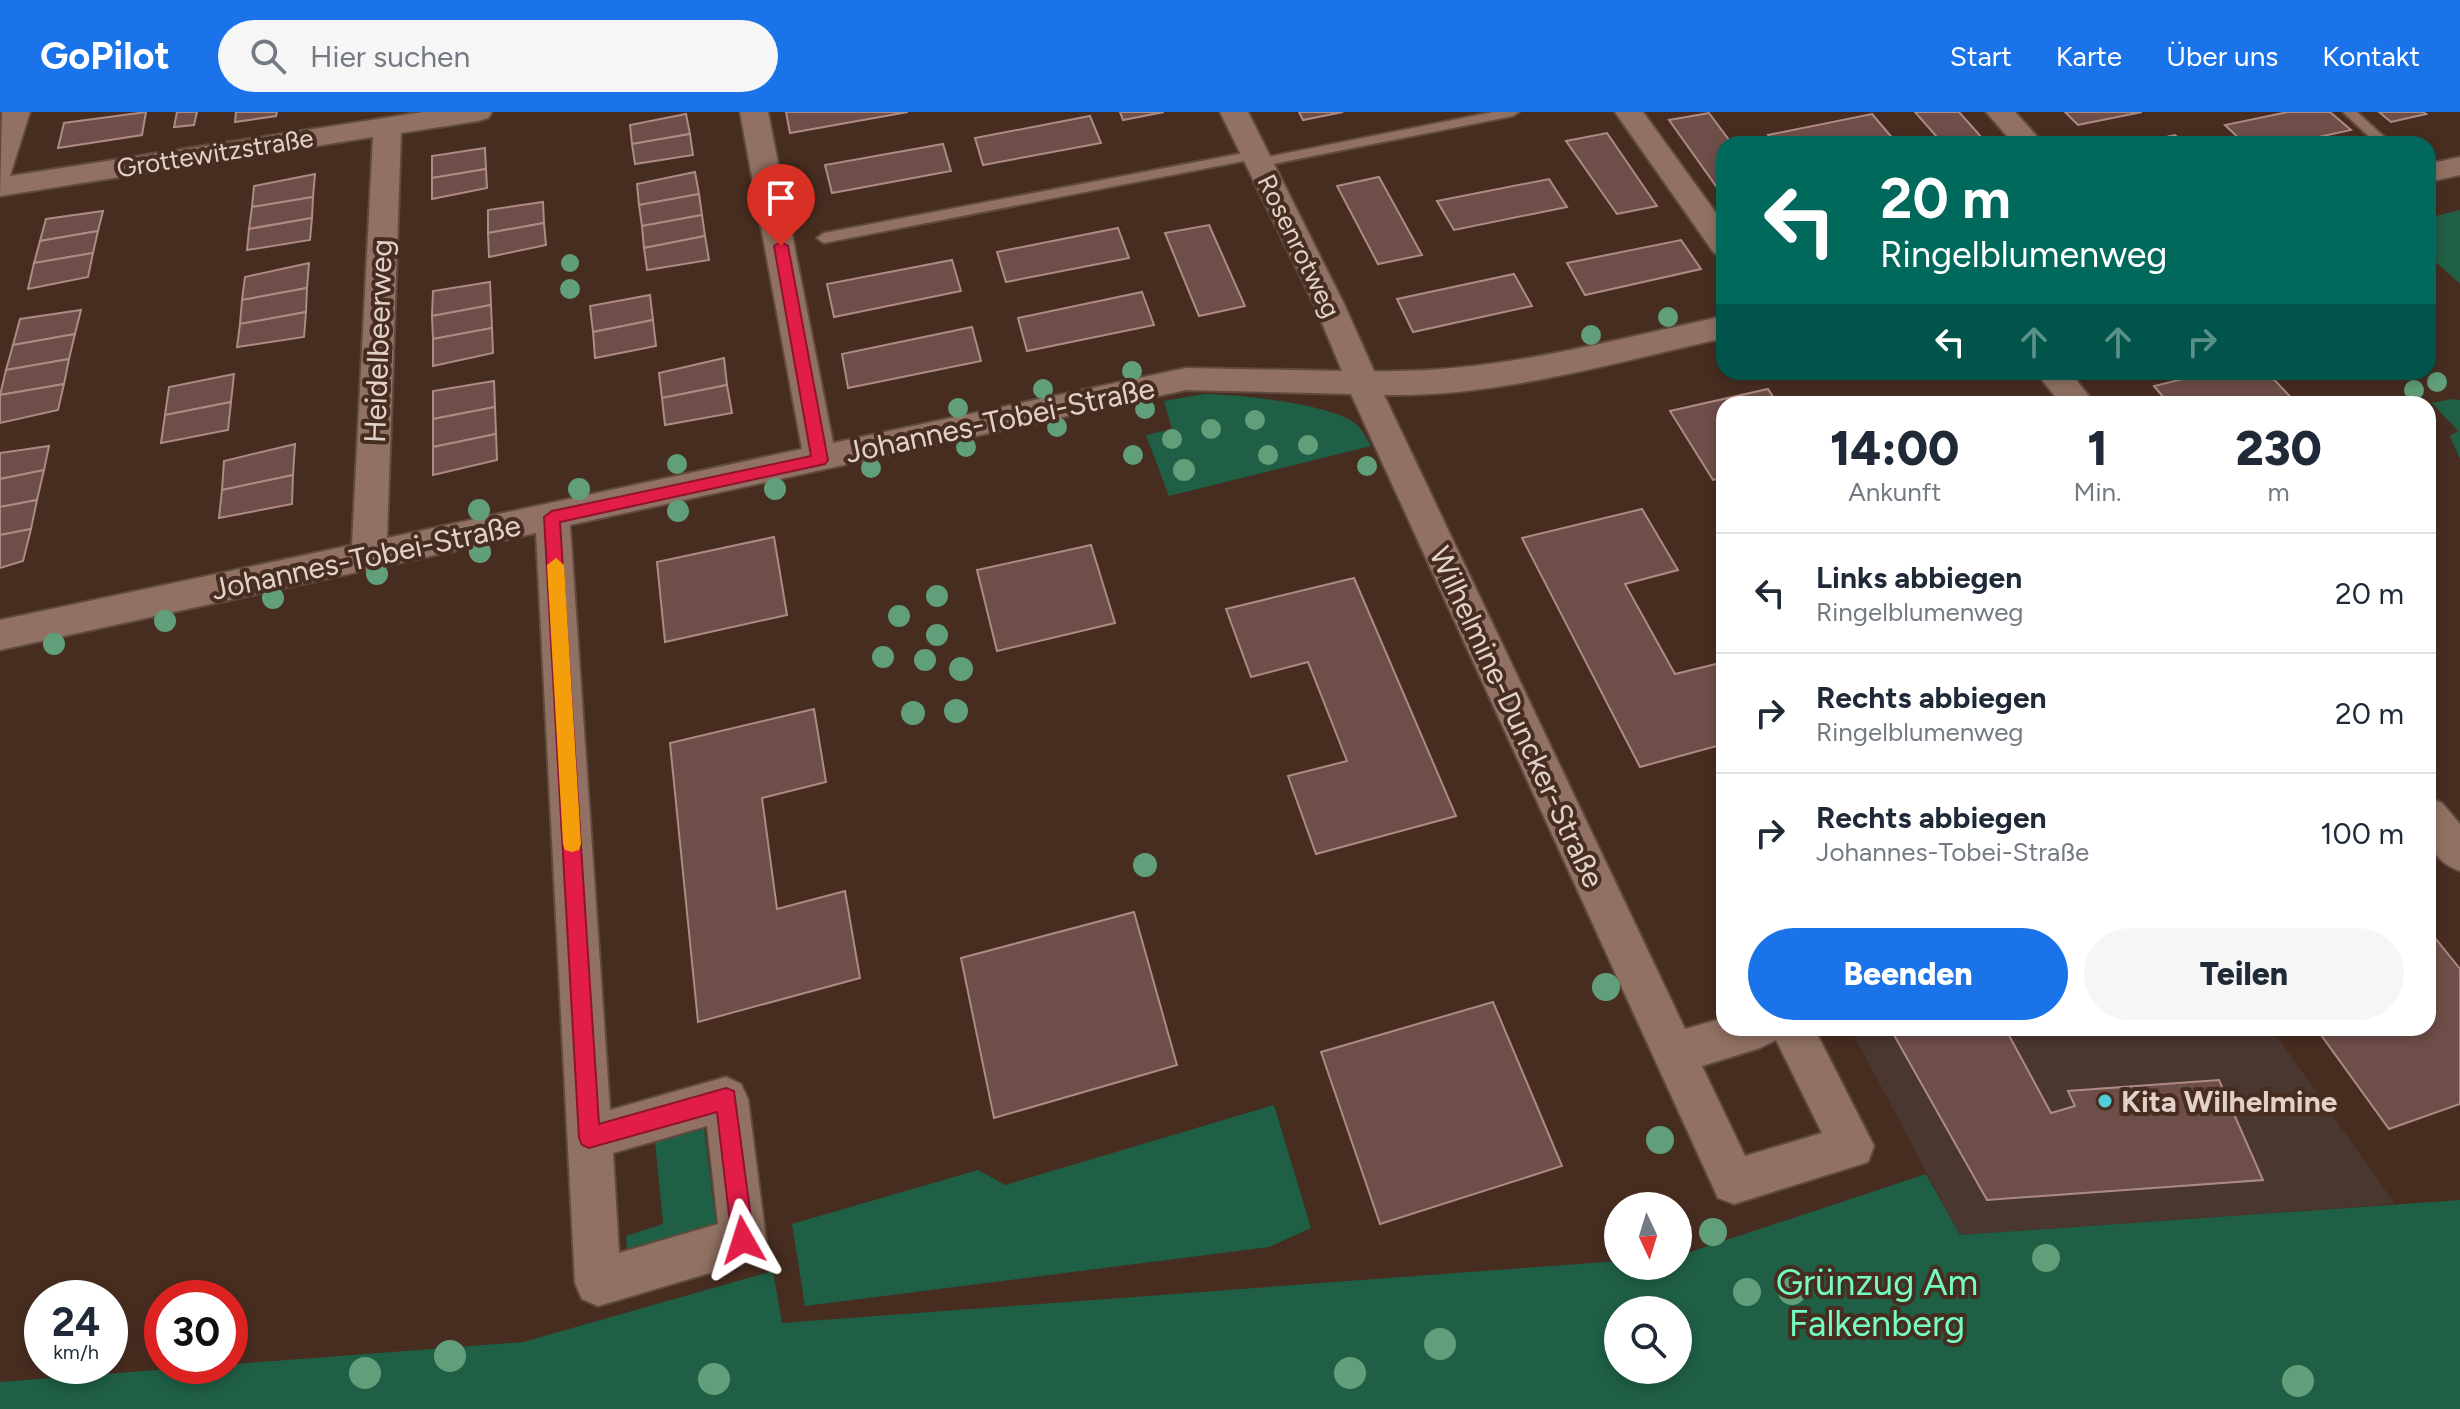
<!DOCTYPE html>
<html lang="de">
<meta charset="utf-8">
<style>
:root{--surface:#fff;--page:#f6f6f7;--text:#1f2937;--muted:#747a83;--line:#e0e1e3;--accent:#1a73e8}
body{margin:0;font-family:Figtree,sans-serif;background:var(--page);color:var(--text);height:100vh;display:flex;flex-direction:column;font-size:30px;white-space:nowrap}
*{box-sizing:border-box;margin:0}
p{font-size:26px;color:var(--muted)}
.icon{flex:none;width:44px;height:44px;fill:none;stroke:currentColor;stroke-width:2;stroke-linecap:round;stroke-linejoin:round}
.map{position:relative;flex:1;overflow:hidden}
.side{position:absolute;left:1716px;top:284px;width:720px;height:640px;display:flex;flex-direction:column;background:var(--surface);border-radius:24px;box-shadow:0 4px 12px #0003}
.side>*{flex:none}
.top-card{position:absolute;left:1716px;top:24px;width:720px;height:244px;border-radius:24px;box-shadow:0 4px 12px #0003;background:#00695c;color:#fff;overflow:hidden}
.needle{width:52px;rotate:176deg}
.buttons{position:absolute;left:1604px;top:1080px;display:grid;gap:16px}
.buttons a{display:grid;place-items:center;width:88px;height:88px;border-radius:50%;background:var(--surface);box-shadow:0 4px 12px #0003;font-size:40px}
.speed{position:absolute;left:24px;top:1168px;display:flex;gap:16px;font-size:40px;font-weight:700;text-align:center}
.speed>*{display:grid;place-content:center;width:104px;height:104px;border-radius:50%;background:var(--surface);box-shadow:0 4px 12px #0003;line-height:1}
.speed small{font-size:20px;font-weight:400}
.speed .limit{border:12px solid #d22;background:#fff;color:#111}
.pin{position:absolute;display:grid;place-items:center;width:68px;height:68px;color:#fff;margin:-82px -34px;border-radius:50% 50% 50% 0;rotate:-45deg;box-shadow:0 0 8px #0007}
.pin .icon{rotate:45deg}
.me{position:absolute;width:88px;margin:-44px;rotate:354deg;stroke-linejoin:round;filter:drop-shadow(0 0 6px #0008)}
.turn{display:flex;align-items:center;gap:28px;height:168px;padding:0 32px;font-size:36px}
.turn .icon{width:104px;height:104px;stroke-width:2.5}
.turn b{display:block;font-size:56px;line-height:68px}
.lanes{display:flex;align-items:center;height:76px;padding:0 32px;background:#0003;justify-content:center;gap:40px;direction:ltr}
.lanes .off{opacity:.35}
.eta{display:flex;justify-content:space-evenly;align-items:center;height:136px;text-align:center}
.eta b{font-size:48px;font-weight:800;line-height:56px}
.primary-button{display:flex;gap:16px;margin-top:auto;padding:16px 32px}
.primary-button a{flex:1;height:92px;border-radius:48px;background:var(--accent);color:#fff;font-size:32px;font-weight:800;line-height:92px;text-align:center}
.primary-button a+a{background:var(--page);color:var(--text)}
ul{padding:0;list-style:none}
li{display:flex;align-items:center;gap:24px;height:120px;padding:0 32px;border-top:2px solid var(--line)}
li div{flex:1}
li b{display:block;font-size:30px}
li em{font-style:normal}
header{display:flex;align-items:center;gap:48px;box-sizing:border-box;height:112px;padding:0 40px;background:var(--accent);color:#fff}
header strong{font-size:38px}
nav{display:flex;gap:44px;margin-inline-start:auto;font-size:28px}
.search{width:560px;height:72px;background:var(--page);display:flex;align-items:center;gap:20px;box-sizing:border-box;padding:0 28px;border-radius:44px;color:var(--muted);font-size:30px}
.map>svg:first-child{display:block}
.education{fill:#4a3730}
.green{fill:#1f5f45;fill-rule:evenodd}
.building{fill:#6e4e48;stroke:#ae8a84;stroke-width:2}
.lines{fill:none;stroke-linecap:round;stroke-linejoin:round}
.lane-casing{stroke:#604a3e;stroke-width:4}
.street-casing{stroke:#604a3e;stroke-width:4}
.lane{fill:#907163;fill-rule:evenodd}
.street{fill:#907163;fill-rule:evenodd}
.tree{fill:#609f79}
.route{fill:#e11d48;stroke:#92132f;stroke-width:2}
.slow{fill:#f59e0b}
.poi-dot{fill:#52ccd5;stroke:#472d20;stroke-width:3}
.labels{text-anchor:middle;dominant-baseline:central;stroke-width:8;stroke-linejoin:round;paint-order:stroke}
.far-street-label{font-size:26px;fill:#e2d1c9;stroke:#472d20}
.street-label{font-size:30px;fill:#e2d1c9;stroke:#472d20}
.poi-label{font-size:30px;font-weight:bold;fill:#e2d1c9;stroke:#472d20;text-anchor:start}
.near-park-label{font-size:36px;fill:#74fcc2;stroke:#472d20}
</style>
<header>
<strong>GoPilot</strong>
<div class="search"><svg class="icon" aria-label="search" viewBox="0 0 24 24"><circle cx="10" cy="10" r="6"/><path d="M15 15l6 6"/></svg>Hier suchen</div>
<nav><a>Start</a><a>Karte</a><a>Über uns</a><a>Kontakt</a></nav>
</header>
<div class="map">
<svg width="2460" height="1297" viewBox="0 0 2460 1297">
<rect width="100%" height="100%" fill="#472d20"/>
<polygon class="education" points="1850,916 2271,916 2395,1092 1960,1123"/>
<g class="green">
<polygon points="2460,98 2460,172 2428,143 2428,106"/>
<path d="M1204 282C1238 282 1325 292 1352 309 1361 315 1366 325 1371 334L1169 384 1146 323 1172 317 1164 289Z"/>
<polygon points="2452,287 2460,288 2460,347 2450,324 2458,319 2432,291"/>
<polygon points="1274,993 1311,1116 1269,1135 805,1194 792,1112 978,1058 1005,1073"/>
<polygon points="704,1016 716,1112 627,1139 626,1124 663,1112 655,1030"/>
<path d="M1926 1062 1960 1123 2460 1088V1297H0V1270L523 1230 773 1159 782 1211 1618 1149V1154H1678V1144ZM1678 1198V1258H1618V1198Z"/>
</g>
<g class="building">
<polygon points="146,0 142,23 58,36 64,11"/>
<polygon points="177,0 197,0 194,13 174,15"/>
<polygon points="236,0 277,0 276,4 235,10"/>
<polygon points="786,0 908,0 790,21"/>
<polygon points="1120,0 1164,0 1123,8"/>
<polygon points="1299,0 1343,0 1303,8"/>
<polygon points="1915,0 1959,0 1983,27 1943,32"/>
<polygon points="2065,0 2142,0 2078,13"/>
<polygon points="2288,0 2330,0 2351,18 2286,32 2245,32 2225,13"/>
<polygon points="2379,0 2423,0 2426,2 2391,10"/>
<polygon points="1709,1 1732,32 1724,32 1724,80 1721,81 1669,8"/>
<polygon points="686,2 690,22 632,32 630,13"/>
<polygon points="1872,2 1894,28 1877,32 1775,32 1768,23"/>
<polygon points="1090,4 1101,31 983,53 975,26"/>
<polygon points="1607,21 1657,94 1617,102 1566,29"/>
<polygon points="690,22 693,43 635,52 632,32"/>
<polygon points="2175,23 2185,32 2133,32"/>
<polygon points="943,32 951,59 832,81 825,53"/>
<polygon points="485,36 486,57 432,66 432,44"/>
<polygon points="486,57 487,76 432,87 432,66"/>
<polygon points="695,60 699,82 639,93 637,72"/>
<polygon points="315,62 313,85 252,95 254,74"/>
<polygon points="1379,65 1422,143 1378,152 1337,74"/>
<polygon points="1549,67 1567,95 1454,118 1437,89"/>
<polygon points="699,82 702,103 642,114 639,93"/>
<polygon points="313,85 312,106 249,117 252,95"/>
<polygon points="543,90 544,111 488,121 488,98"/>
<polygon points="103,99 98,119 40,129 46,107"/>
<polygon points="702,103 705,124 644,136 642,114"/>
<polygon points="312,106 310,128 247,138 249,117"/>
<polygon points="544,111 546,133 489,145 488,121"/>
<polygon points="1209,113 1245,194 1199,204 1165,121"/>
<polygon points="1118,116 1129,146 1006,170 997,140"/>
<polygon points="98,119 93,141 34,151 40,129"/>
<polygon points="705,124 709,148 647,158 644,136"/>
<polygon points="1681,128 1701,157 1585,183 1567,151"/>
<polygon points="93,141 88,165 28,177 34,151"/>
<polygon points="952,148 961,179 834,205 827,172"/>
<polygon points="309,151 307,176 242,188 245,165"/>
<polygon points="1514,162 1532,194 1413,220 1397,187"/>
<polygon points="490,170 491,193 432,204 433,179"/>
<polygon points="307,176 306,200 240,212 242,188"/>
<polygon points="1142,180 1154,213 1027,239 1018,206"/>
<polygon points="650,183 653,208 593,220 590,194"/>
<polygon points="491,193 492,216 433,227 432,204"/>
<polygon points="81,198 75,222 13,233 20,207"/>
<polygon points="306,200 304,225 237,235 240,212"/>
<polygon points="653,208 656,234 595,246 593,220"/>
<polygon points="972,215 981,249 848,276 842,242"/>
<polygon points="492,216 493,241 433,254 433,227"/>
<polygon points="75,222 69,247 6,258 13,233"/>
<polygon points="724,246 727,273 662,286 659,261"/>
<polygon points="69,247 64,272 0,283 6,258"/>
<polygon points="2212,260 2267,260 2297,292 2169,292 2154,274"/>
<polygon points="234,262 231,290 165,303 169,275"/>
<polygon points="494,269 495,295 433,307 433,279"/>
<polygon points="64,272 58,298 0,311 0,283"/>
<polygon points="727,273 732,301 665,313 662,286"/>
<polygon points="1768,277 1778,292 1724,292 1724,366 1713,368 1670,299"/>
<polygon points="231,290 228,318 161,331 165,303"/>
<polygon points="495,295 496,322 433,335 433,307"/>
<polygon points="496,322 497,348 433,363 433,335"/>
<polygon points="295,332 293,363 222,378 224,349"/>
<polygon points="49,334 44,358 0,367 0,341"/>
<polygon points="44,358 37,388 0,395 0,367"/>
<polygon points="293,363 292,392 219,406 222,378"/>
<polygon points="37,388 31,417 0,423 0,395"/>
<polygon points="1642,397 1678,458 1625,472 1675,562 1724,550 1724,632 1640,655 1522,426"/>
<polygon points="31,417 23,449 0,456 0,423"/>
<polygon points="774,425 787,503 665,530 657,450"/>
<polygon points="1091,433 1115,511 997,539 977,458"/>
<polygon points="1354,466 1456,704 1316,742 1288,664 1347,649 1308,550 1251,565 1226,497"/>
<polygon points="814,597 826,670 762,686 777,797 845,779 860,866 698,910 670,631"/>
<polygon points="1134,800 1177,953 994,1006 961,846"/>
<polygon points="2428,817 2460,857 2460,992 2389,1017 2316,916 2428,916"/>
<polygon points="1493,890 1562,1054 1380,1112 1321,940"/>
<polygon points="1890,916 2005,916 2051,1001 2075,994 2068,979 2219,968 2263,1068 1987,1088"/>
</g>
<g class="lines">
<defs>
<g id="lane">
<polygon points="1493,0 1519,0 1513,4 1258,55 1251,51 1258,47"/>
<polygon points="2343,0 2357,0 2392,32 2377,32"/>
<polygon points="1254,39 1259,40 1259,46 824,131 817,126 824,121"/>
</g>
<g id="street">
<path d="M2 0H30L10 64 423 0H492L488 6 478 9 401 21 387 426 802 337 740 0H768L833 331 1186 256 1342 259 1315 194 1220 0H1248L1345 194 1374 259C1493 262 1608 229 1724 204V226C1612 251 1499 285 1384 283L1685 917 1724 906V916H1814L1874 1034 1868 1050 1734 1092 1718 1086 1351 282 1186 278 570 413 610 998 726 965 741 972 748 987 766 1128 759 1144 743 1151 598 1194 582 1187 575 1171 536 421 0 538V508L352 433 373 25 0 84ZM1776 928 1822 1021 1745 1044 1702 954 1760 936ZM707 1014 718 1112 619 1141 613 1041Z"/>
<polygon points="1615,0 1643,0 1724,112 1724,144 1714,141"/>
<polygon points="1986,0 2015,0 2044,32 2014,32"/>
<polygon points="2460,45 2460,63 2428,70 2428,52"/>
<polygon points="2036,260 2070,260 2095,292 2061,292"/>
<path d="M2428 686 2442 691 2460 712V759C2423 745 2428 719 2428 686Z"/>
</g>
</defs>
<use href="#lane" class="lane-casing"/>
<use href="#street" class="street-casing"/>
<use href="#lane" class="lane"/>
<use href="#street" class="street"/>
</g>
<g class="tree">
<circle cx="570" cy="151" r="9"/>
<circle cx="570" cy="177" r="10"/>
<circle cx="1668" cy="205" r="10"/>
<circle cx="1591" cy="223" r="10"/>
<circle cx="1132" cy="259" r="10"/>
<circle cx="2437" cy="270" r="10"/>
<circle cx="1043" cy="277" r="10"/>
<circle cx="2414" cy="278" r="10"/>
<circle cx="958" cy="296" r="10"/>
<circle cx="1145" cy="297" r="10"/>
<circle cx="1255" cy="308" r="10"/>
<circle cx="1057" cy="315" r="10"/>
<circle cx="1211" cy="317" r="10"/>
<circle cx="1172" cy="327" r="10"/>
<circle cx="1308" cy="333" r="10"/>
<circle cx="966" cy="335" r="10"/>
<circle cx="1133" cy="343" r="10"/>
<circle cx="1268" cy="343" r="10"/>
<circle cx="677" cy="352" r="10"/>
<circle cx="1367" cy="354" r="10"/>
<circle cx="871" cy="356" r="10"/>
<circle cx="1184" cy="358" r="11"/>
<circle cx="579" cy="377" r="11"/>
<circle cx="775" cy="377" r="11"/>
<circle cx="479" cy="398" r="11"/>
<circle cx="678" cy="399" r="11"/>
<circle cx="480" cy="440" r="11"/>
<circle cx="377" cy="462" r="11"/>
<circle cx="937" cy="484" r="11"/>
<circle cx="273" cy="486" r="11"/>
<circle cx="899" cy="504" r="11"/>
<circle cx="165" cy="509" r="11"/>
<circle cx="937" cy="523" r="11"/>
<circle cx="54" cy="532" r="11"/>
<circle cx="883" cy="545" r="11"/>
<circle cx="925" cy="548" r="11"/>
<circle cx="961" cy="557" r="12"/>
<circle cx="956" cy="599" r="12"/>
<circle cx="913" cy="601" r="12"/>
<circle cx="1145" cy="753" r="12"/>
<circle cx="1606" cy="875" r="14"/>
<circle cx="1660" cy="1028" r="14"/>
<circle cx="1713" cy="1120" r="14"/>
<circle cx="2046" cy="1146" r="14"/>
<circle cx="1792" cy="1179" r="14"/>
<circle cx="1747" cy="1180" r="14"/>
<circle cx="1440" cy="1232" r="16"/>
<circle cx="450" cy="1244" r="16"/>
<circle cx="365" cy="1261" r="16"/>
<circle cx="1350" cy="1261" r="16"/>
<circle cx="714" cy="1267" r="16"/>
<circle cx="2298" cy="1269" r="16"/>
</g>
<polygon class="route" points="781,130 788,134 828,348 825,352 560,410 599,1012 726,976 734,979 754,1128 751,1136 743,1139 735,1136 732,1128 717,1000 589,1036 582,1033 579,1026 544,405 552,399 811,344 774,134"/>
<polygon class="slow" points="556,446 564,453 581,732 579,738 572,740 565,738 563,732 547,453"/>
<circle class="poi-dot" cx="2105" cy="989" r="8"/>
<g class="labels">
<g class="far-street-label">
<text transform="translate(215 41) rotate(-9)">Grottewitzstraße</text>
<text transform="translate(1299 134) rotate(64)">Rosenrotweg</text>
</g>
<g class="street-label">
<text transform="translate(378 229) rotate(-88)">Heidelbeerweg</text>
<text transform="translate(1000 308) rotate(-12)">Johannes-Tobei-Straße</text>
<text transform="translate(366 445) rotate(-12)">Johannes-Tobei-Straße</text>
<text transform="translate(1517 605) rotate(65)">Wilhelmine-Duncker-Straße</text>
</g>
<g class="poi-label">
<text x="2121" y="989">Kita Wilhelmine</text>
</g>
<g class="near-park-label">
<text x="1877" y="1170">Grünzug Am<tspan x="1877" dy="41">Falkenberg</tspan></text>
</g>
</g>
</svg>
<div class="buttons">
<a><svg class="needle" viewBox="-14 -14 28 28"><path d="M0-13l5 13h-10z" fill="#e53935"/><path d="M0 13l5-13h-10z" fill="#747a83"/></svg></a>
<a><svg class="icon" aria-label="search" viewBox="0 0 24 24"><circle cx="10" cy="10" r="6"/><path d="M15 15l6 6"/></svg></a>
</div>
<div class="speed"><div>24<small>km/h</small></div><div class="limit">30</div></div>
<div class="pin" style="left:781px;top:134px;background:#d93025"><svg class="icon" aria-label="arrive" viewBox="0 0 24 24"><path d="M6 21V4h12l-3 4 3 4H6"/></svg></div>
<svg class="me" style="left:743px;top:1128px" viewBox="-20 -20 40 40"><path d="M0-17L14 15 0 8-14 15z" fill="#e11d48" stroke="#fff" stroke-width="4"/></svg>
<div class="top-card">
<div class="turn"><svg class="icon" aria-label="left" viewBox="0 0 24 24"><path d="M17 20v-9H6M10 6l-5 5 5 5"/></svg><div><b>20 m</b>Ringelblumenweg</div></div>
<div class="lanes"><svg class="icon" aria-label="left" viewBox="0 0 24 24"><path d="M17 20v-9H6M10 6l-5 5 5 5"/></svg><svg class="icon off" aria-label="ahead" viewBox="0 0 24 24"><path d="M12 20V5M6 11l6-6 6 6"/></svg><svg class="icon off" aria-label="ahead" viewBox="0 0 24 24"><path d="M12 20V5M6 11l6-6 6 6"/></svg><svg class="icon off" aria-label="right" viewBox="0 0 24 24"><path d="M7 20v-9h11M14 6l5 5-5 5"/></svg></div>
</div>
<section class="side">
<div class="eta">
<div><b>14:00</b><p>Ankunft</p></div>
<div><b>1</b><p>Min.</p></div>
<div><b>230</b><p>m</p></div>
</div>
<ul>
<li><svg class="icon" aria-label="left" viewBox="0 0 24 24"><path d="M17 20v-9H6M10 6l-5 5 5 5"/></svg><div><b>Links abbiegen</b><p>Ringelblumenweg</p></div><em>20 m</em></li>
<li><svg class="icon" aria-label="right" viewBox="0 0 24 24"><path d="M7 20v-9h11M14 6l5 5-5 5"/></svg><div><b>Rechts abbiegen</b><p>Ringelblumenweg</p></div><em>20 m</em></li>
<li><svg class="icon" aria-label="right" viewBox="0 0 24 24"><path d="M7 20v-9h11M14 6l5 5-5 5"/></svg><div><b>Rechts abbiegen</b><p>Johannes-Tobei-Straße</p></div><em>100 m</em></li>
</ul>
<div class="primary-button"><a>Beenden</a><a>Teilen</a></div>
</section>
</div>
